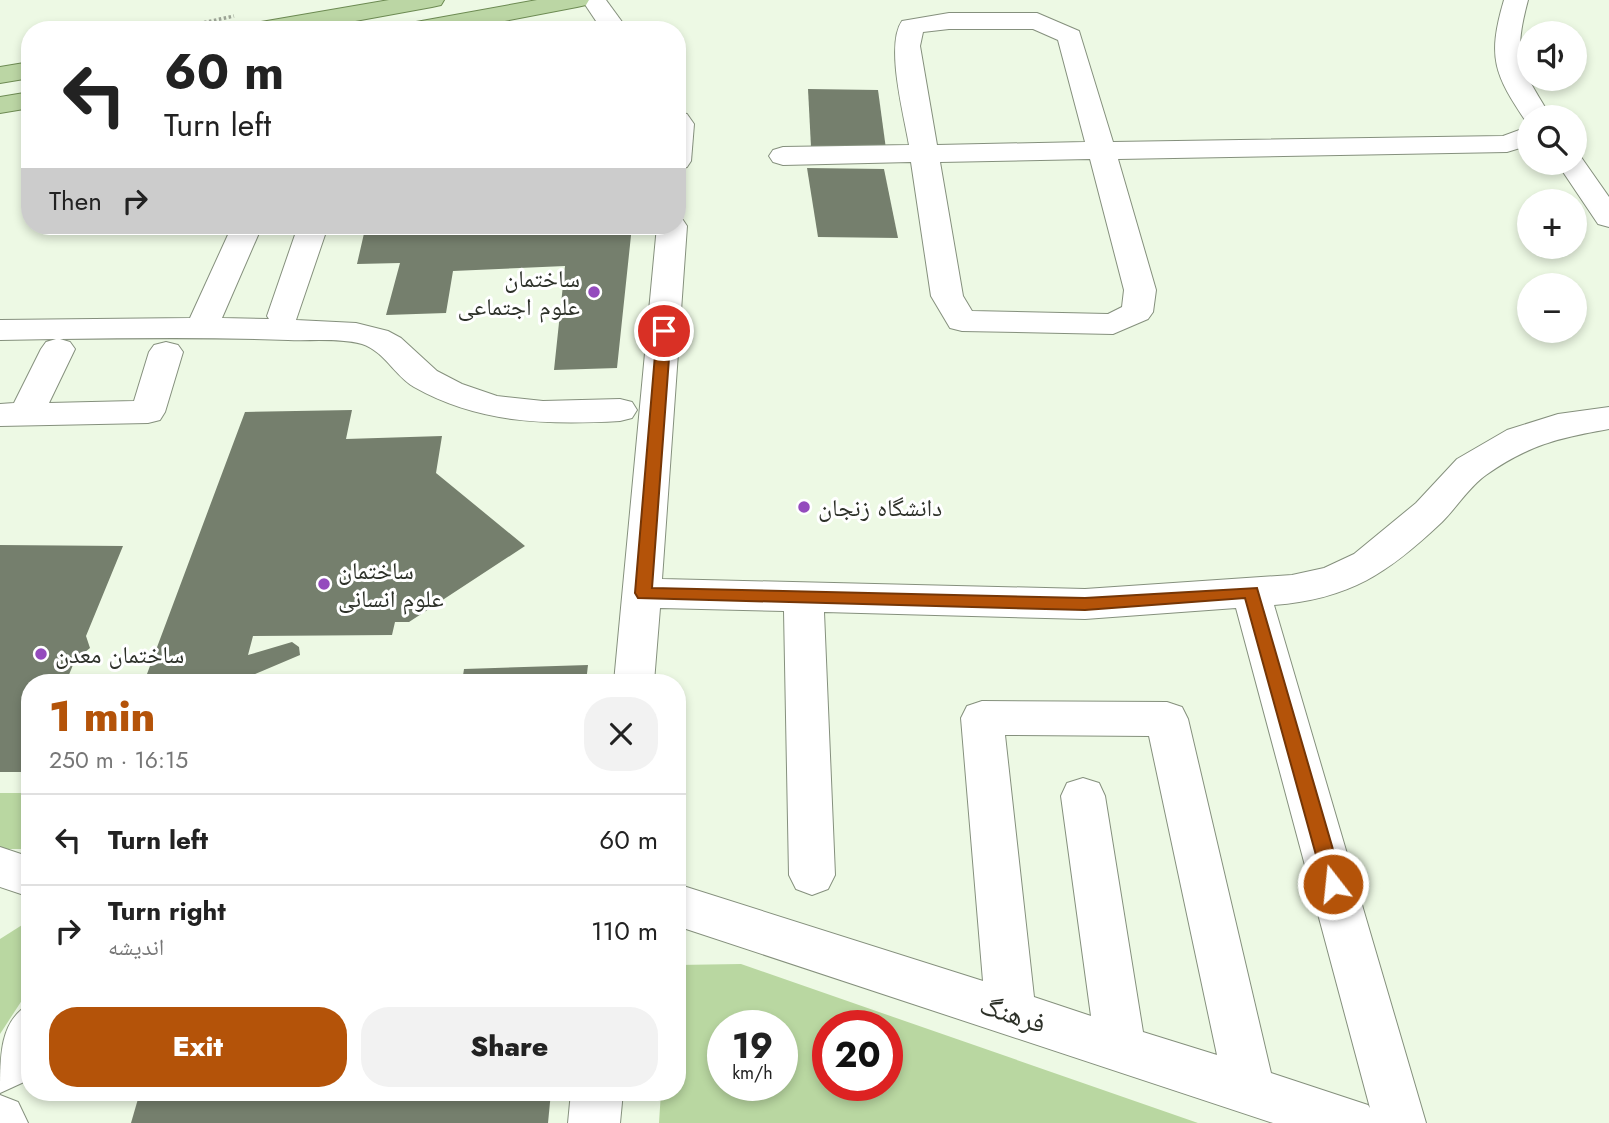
<!DOCTYPE html>
<meta charset="utf-8">
<style>
:root{--surface:#fff;--page:#f2f2f2;--text:#222;--muted:#767676;--line:#e0e0e0;--accent:#b45309}
body{margin:0;font-family:Jost,"Noto Naskh Arabic",sans-serif;background:var(--page);color:var(--text);height:100vh;display:flex;flex-direction:column;font-size:26px;white-space:nowrap}
*{box-sizing:border-box;margin:0}
p{font-size:23px;color:var(--muted)}
.icon{flex:none;width:38px;height:38px;fill:none;stroke:currentColor;stroke-width:2;stroke-linecap:round;stroke-linejoin:round}
.map{position:relative;flex:1;overflow:hidden}
.sheet{position:absolute;left:21px;top:674px;width:665px;height:427px;display:flex;flex-direction:column;background:var(--surface);border-radius:28px;box-shadow:0 4px 10px #0003}
.sheet>*{flex:none}
.banner{position:absolute;left:21px;top:21px;width:665px;height:214px;border-radius:28px;box-shadow:0 4px 10px #0003;background:#fff;color:var(--text);overflow:hidden}
.controls{position:absolute;left:1517px;top:21px;display:grid;gap:14px}
.controls a{display:grid;place-items:center;width:70px;height:70px;border-radius:50%;background:var(--surface);box-shadow:0 4px 10px #0003;font-size:35px}
.speed{position:absolute;left:707px;top:1010px;display:flex;gap:14px;font-size:35px;font-weight:700;text-align:center}
.speed>*{display:grid;place-content:center;width:91px;height:91px;border-radius:50%;background:var(--surface);box-shadow:0 4px 10px #0003;line-height:1}
.speed small{font-size:18px;font-weight:400}
.speed .limit{border:10px solid #d22;background:#fff;color:#111}
.pin{position:absolute;display:grid;place-items:center;width:60px;height:60px;color:#fff;margin:-30px;border:4px solid #fff;border-radius:50%;box-shadow:0 2px 7px #0007}
.me{position:absolute;width:77px;margin:-38px;rotate:344deg;stroke-linejoin:round;filter:drop-shadow(0 0 5px #0008)}
.turn{display:flex;align-items:center;gap:24px;height:147px;padding:0 28px;font-size:32px}
.turn .icon{width:91px;height:91px;stroke-width:2.5}
.turn b{display:block;font-size:49px;line-height:60px}
.then{display:flex;align-items:center;height:66px;padding:0 28px;background:#0003;gap:14px;font-size:26px}
.round{display:grid;place-items:center;flex:none;width:74px;height:74px;border-radius:28px;background:var(--page)}
.head{display:flex;align-items:center;justify-content:space-between;height:119px;padding:0 28px}
h1{font-size:42px;font-weight:800;line-height:52px;color:var(--accent)}
.primary-button{display:flex;gap:14px;margin-top:auto;padding:14px 28px}
.primary-button a{flex:1;height:80px;border-radius:28px;background:var(--accent);color:#fff;font-size:28px;font-weight:800;line-height:80px;text-align:center}
.primary-button a+a{background:var(--page);color:var(--text)}
ul{padding:0;list-style:none}
li{display:flex;align-items:center;gap:21px;height:91px;padding:0 28px;border-top:2px solid var(--line)}
li div{flex:1}
li b{display:block;font-size:26px}
li em{font-style:normal}
.map>svg:first-child{display:block}
.green{fill:#b9d7a1;fill-rule:evenodd}
.building{fill:#757f6d}
.lines{fill:none;stroke-linecap:round;stroke-linejoin:round}
.minor-casing{stroke:#85907d;stroke-width:2}
.major-casing{stroke:#6c8a52;stroke-width:2}
.path{stroke:#9da596;stroke-width:3.5;stroke-dasharray:2.5 2.5;stroke-linecap:butt}
.minor{fill:#fff;fill-rule:evenodd}
.major{fill:#bbd6a4;fill-rule:evenodd}
.route{fill:#b45309;stroke:#753606;stroke-width:2}
.poi-dot{fill:#944bbd;stroke:#fff;stroke-width:2.5}
.labels{text-anchor:middle;dominant-baseline:central;stroke-width:6;stroke-linejoin:round;paint-order:stroke}
.poi-label{font-size:24px;fill:#2d3129;stroke:#fff;text-anchor:start}
.near-street-label{font-size:28px;fill:#2d3129;stroke:#fff}
</style>
<div class="map">
<svg width="1609" height="1123" viewBox="0 0 1609 1123">
<rect width="100%" height="100%" fill="#edf9e4"/>
<g class="green">
<polygon points="0,793 30,793 30,828 21,849 0,849"/>
<polygon points="30,920 30,988 0,1034 0,939"/>
<path d="M741 964 1198 1123H659L661 1092H677V965ZM723 1026H782V1085H723ZM828 1026H887V1085H828Z"/>
</g>
<g class="building">
<polygon points="808,89 878,90 886,149 811,147"/>
<polygon points="807,168 884,169 898,238 818,237"/>
<polygon points="406,226 466,226 464,235 496,233 497,226 546,226 546,233 570,231 571,226 632,226 617,368 554,370 565,266 453,271 446,313 386,315 400,263 357,264 365,229"/>
<polygon points="352,410 346,439 442,436 436,473 525,546 409,622 395,622 392,635 253,636 248,655 292,642 299,647 300,655 246,678 245,682 144,682 245,412"/>
<polygon points="0,545 123,546 86,636 90,648 75,660 66,682 30,682 30,772 0,772"/>
<polygon points="588,665 586,682 462,682 464,669"/>
<polygon points="140,1092 551,1092 548,1123 131,1123"/>
</g>
<g class="lines">
<defs>
<g id="minor">
<polygon points="582,0 606,0 628,30 602,30"/>
<path d="M1504 0H1528C1512 60 1521 67 1551 117H1530V123H1527C1494 74 1487 58 1504 0Z"/>
<path d="M949 13H1037L1079 31 1113 142 1503 136 1530 126V145L1507 152 1118 159 1156 290 1153 312 1148 319 1113 334 962 331 950 328 931 296 911 162 783 165 773 162 769 156 773 150 783 147 909 145C904 115 885 45 902 21ZM949 29H1033L1058 40 1085 142 937 145 920 46 923 32ZM1090 159 1124 290 1122 307 1108 314 972 311 963 296 940 162Z"/>
<polygon points="677,112 687,114 694,124 691,161 687,167 677,170"/>
<polygon points="1575,155 1581,157 1609,197 1609,227 1598,224 1557,163 1575,163"/>
<path d="M677 218 683 220 687 226 662 579 1085 589 1292 575 1324 568 1354 554 1416 503 1457 459 1507 430 1558 414 1609 407V429C1558 438 1529 445 1486 475 1469 487 1457 507 1442 522 1388 573 1350 599 1274 605L1426 1123H1273L677 926V884L983 981 961 718 967 706 982 701 1167 702 1182 707 1188 719 1271 1073 1368 1105 1370 1108 1236 608 1085 619 824 612 835 875 828 889 812 895 796 889 789 875 784 611 660 608 654 682H614L657 226H677ZM1005 735 1149 736 1217 1055 1143 1032 1105 796 1099 783 1083 778 1067 783 1061 796 1091 1016 1034 997Z"/>
<path d="M232 226H262L222 318 269 319 267 316 298 226H328L296 320 356 323 388 331 401 338 437 371 462 384 497 396 543 401 620 399 632 402 637 410 632 418 620 421C548 425 479 424 414 387 395 376 384 351 362 344 339 338 311 341 288 340 212 337 136 338 60 339L70 342 75 349 49 403 134 401 149 352 154 345 166 342 178 345 183 352 165 412 160 420 148 423 0 426V404L14 403 41 349 46 342 56 339 0 340V320L190 318Z"/>
<polygon points="0,847 30,857 30,897 0,887"/>
<path d="M30 1004V1073L24 1082 0 1093C0 1055 0 1020 30 1004Z"/>
<polygon points="571,1092 623,1092 620,1123 568,1123"/>
<polygon points="0,1095 18,1102 28,1123 0,1123"/>
</g>
<g id="major">
<polygon points="389,0 444,0 441,5 432,7 306,30 248,30 252,25 261,22"/>
<polygon points="537,0 589,0 586,5 577,7 458,30 403,30 407,25 416,22"/>
<polygon points="30,62 30,78 0,83 0,67"/>
<polygon points="30,92 30,108 0,113 0,97"/>
</g>
</defs>
<use href="#minor" class="minor-casing"/>
<use href="#major" class="major-casing"/>
<polyline class="path" points="170,30 234,16"/>
<use href="#minor" class="minor"/>
<use href="#major" class="major"/>
</g>
<polygon class="route" points="664,327 671,331 652,588 1085,598 1257,588 1343,884 1340,890 1333,892 1326,890 1324,884 1245,598 1085,610 638,598 635,593 657,331"/>
<g class="poi-dot">
<circle cx="594" cy="292" r="7"/>
<circle cx="804" cy="507" r="7"/>
<circle cx="324" cy="584" r="7"/>
<circle cx="41" cy="654" r="7"/>
</g>
<g class="labels">
<g class="poi-label">
<text x="580" y="278" text-anchor="end">ساختمان<tspan x="580" dy="28">علوم اجتماعی</tspan></text>
<text x="818" y="507">دانشگاه زنجان</text>
<text x="338" y="570">ساختمان<tspan x="338" dy="28">علوم انسانی</tspan></text>
<text x="55" y="654">ساختمان معدن</text>
</g>
<g class="near-street-label">
<text transform="translate(1013 1014) rotate(18)">فرهنگ</text>
</g>
</g>
</svg>
<div class="controls">
<a><svg class="icon" aria-label="sound" viewBox="0 0 24 24"><path d="M4 9h4l5-4v14l-5-4H4zM17 9q2 3 0 6"/></svg></a>
<a><svg class="icon" aria-label="search" viewBox="0 0 24 24"><circle cx="10" cy="10" r="6"/><path d="M15 15l6 6"/></svg></a>
<a>+</a>
<a>−</a>
</div>
<div class="speed"><div>19<small>km/h</small></div><div class="limit">20</div></div>
<div class="pin" style="left:664px;top:331px;background:#d93025"><svg class="icon" aria-label="arrive" viewBox="0 0 24 24"><path d="M6 21V4h12l-3 4 3 4H6"/></svg></div>
<svg class="me" style="left:1333px;top:884px" viewBox="-20 -20 40 40"><circle r="17" fill="#b45309" stroke="#fff" stroke-width="3"/><path d="M0-11L8 9 0 5-8 9z" fill="#fff"/></svg>
<div class="banner">
<div class="turn"><svg class="icon" aria-label="left" viewBox="0 0 24 24"><path d="M17 20v-9H6M10 6l-5 5 5 5"/></svg><div><b>60 m</b>Turn left</div></div>
<div class="then">Then<svg class="icon" aria-label="right" viewBox="0 0 24 24"><path d="M7 20v-9h11M14 6l5 5-5 5"/></svg></div>
</div>
<section class="sheet">
<div class="head"><div><h1>1 min</h1><p>250 m · 16:15</p></div><a class="round"><svg class="icon" aria-label="close" viewBox="0 0 24 24"><path d="M6 6l12 12M18 6L6 18"/></svg></a></div>
<ul>
<li><svg class="icon" aria-label="left" viewBox="0 0 24 24"><path d="M17 20v-9H6M10 6l-5 5 5 5"/></svg><div><b>Turn left</b></div><em>60 m</em></li>
<li><svg class="icon" aria-label="right" viewBox="0 0 24 24"><path d="M7 20v-9h11M14 6l5 5-5 5"/></svg><div><b>Turn right</b><p>اندیشه</p></div><em>110 m</em></li>
</ul>
<div class="primary-button"><a>Exit</a><a>Share</a></div>
</section>
</div>
